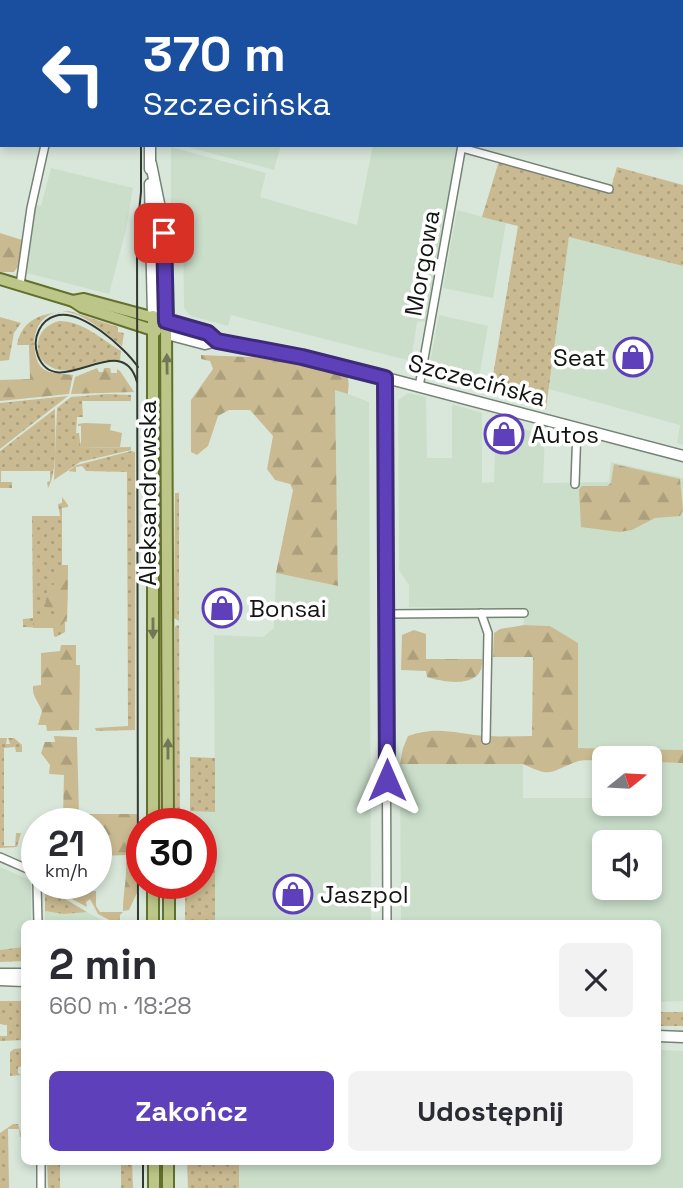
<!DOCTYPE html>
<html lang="pl">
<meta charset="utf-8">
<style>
:root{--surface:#fff;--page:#f2f2f3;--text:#2b2b33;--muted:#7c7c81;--accent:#5e41ba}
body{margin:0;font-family:"Space Grotesk",sans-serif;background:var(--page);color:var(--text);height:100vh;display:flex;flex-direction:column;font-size:26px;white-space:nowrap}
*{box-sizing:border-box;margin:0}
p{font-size:23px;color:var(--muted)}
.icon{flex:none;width:38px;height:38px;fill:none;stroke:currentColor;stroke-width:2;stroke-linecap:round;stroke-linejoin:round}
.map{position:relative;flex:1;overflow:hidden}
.sheet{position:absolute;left:21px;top:920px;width:640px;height:245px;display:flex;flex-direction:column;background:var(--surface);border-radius:10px;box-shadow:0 4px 10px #0003}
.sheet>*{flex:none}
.banner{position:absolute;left:0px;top:0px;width:684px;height:147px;box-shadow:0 4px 10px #0003;background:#1a4fa0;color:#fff;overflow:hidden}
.needle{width:46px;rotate:72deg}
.fabs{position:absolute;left:592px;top:746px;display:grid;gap:14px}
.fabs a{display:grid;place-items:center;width:70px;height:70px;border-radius:10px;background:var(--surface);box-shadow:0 4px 10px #0003;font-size:35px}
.speed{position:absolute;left:21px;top:808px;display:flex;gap:14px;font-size:35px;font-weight:700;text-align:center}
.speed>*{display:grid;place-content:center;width:91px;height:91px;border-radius:50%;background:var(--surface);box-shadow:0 4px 10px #0003;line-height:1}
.speed small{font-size:18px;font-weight:400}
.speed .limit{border:10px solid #d22;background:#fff;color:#111}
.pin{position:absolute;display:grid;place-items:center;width:60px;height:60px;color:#fff;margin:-30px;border-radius:14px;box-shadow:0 4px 10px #0006}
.me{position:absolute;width:77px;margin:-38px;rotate:0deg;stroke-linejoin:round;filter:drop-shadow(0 0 5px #0008)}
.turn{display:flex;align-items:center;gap:24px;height:147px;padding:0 28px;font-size:32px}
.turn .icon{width:91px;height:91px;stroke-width:2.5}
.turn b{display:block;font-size:49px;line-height:60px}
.round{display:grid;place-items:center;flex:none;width:74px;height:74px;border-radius:10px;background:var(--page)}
.head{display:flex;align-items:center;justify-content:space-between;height:119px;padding:0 28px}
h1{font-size:42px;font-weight:600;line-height:52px}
.primary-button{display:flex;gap:14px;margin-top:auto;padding:14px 28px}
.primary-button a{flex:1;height:80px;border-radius:10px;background:var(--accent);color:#fff;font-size:28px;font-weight:600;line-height:80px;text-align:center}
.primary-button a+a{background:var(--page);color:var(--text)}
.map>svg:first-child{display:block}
.built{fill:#cadeca;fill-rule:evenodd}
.grass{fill:url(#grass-dots)}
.forest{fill:url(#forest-firs)}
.garden{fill:#caba91}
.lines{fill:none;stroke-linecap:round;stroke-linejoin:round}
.street-casing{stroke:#758276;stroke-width:10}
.secondary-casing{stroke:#758276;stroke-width:13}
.primary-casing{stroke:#63702c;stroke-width:14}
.street{stroke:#fff;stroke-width:7}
.secondary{stroke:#fff;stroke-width:10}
.primary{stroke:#bcc689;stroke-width:10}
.tram{stroke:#323832;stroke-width:2}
.oneway{fill:#707753}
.route-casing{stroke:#3d2a79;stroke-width:18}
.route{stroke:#5e41ba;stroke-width:12}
.labels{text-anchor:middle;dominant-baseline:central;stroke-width:7;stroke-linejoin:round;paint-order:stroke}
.street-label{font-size:24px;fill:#121612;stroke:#fff}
.poi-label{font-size:24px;fill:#121612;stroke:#fff;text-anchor:start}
</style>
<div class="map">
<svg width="683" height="1188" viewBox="0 0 683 1188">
<defs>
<pattern id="grass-dots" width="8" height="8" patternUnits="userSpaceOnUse" patternTransform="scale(1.75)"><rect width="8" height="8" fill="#caba91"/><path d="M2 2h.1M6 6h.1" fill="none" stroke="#ac9f7c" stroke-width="1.8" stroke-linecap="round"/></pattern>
<pattern id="forest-firs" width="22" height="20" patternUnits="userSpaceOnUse" patternTransform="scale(1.75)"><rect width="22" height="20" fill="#caba91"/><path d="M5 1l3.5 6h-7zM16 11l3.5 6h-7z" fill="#ac9f7c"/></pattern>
</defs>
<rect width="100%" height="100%" fill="#d9e7da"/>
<g class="built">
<polygon points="181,145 281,145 274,170"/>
<polygon points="373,145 457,145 426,321 417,322 411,361 231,315 228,326 191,316 184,308 183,224 171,220 171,147 266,173 260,197 357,225"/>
<polygon points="51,168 133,188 126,230 109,294 27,273 36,205 41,206"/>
<polygon points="457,210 506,223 493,298 443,288"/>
<polygon points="569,237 683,266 683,445 677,443 680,425 549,389"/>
<polygon points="439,315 488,326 477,389 427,378"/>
<polygon points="335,389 369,402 371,924 215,924 215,864 201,863 201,824 190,824 190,811 215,811 214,635 263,637 274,628 276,573 338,586"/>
<polygon points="408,393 426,397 427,458 452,458 452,404 482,413 482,483 494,482 496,421 545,435 543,483 609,482 611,462 683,478 683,750 578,748 578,643 550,626 524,625 523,608 409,607 409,585 399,570 398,400"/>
<path d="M649 762 683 763V1001L658 1002V924H401L400 764H523V798H604V803H649ZM604 842H649V887H604Z"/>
<polygon points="0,867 28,879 31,884 31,924 24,924 24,954 0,956"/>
<polygon points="45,911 87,912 107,923 45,924"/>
<polygon points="658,1050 683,1051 683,1188 239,1188 239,1162 658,1162"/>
</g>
<g class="grass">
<polygon points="499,161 601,191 610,191 617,167 683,185 683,266 569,237 546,409 490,393 518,226 482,217"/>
<path d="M69 311 118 327V332L124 333 122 346C103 332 72 299 46 317 38 323 35 332 34 342L29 345H17C22 317 45 313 69 311Z"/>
<polygon points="0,317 21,323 14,333 9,360 0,361"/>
<path d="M59 321C83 321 101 339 121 351L120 361C88 355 66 388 39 357 35 339 41 326 59 321Z"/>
<polygon points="107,394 131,395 131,401 82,401 83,417 77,417 76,433 79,433 81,448 131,447 131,450 80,462 54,480 57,408 71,397"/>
<polygon points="158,395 160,395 163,824 159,824"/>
<polygon points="68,396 0,449 0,403"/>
<path d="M55 409C55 430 58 472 48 488L47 482 50 481V471H1V482H12V488H0V451Z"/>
<polygon points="131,451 135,452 135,730 96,731 95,728 128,726 127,472 86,471 82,466 76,467 76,472 68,471 77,465"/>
<polygon points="175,493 179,493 179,621 174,618"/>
<polygon points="62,497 68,505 68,507 62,508 62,565 68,565 67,622 65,622 65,632 56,637 54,636 53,628 23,627 23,619 33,618 32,516 60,516 58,504 62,503"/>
<polygon points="177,625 179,626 180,814 175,810 175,627"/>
<polygon points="0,738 7,738 6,744 10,744 8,738 14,738 22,745 22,752 16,752 15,747 4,748 4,846 15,846 16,833 21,833 17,847 0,848"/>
<polygon points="190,757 215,758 215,812 190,811"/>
<polygon points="201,863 215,863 215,924 185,924 185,884 201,884"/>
<polygon points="45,887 87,912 64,914 45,911"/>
<polygon points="23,942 24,961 0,962 0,950 23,947"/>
<polygon points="0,1001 24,1001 24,1040 0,1041 0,1036 7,1036 7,1025 0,1024"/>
<rect x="658" y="1012" width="25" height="14"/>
<polygon points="24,1048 24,1066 18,1067 18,1073 21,1075 10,1076 10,1052 14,1049"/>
<polygon points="13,1124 18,1124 22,1137 20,1137 19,1129 8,1129 9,1188 0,1188 0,1133"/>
<polygon points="47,1162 60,1162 60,1188 48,1188"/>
<polygon points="121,1162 132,1162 133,1188 121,1188"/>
<polygon points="187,1162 239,1162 239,1188 188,1188"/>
</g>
<g class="forest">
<polygon points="0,233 22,240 19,265 14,272 0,272"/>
<path d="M34 342C36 374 46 372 73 375L69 394 0 401V380L30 379 29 345Z"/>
<path d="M201 355C232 357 321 357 344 373 351 378 348 387 348 394L335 390 338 586 276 573 293 490 290 484 275 480 267 469 273 436 250 410H229L218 416 208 446 197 455 191 452V400L213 369 210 361 201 359Z"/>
<polygon points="97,368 99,372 103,372 104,368 110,368 111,373 117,373 117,369 120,371 134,392 71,394 75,377"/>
<polygon points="614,464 680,479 683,510 680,516 655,518 632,530 619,532 581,527 579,490 582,486 607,486 611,483"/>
<polygon points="68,567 67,618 62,625 56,625 54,628 33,628 33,619 54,617 55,609 45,607 48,583 53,585 56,583 55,576 59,568"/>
<path d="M524 625 550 626 578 643V748L683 750V763L649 762V758H604V761C595 761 584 759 576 762 549 772 552 778 523 764H400L403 748 408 736C438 725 457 734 486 736 501 737 517 736 532 736L533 657H493L494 633 500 629Z"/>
<path d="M414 630 426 634V659H482C485 689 445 683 427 677L426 671 401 670 402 635Z"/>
<path d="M61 645H76V665H80L79 730 47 731 46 725H38L42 711C38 701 32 696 33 686L41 685V653L60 651Z"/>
<path d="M54 736 77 737 79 814H137V893L129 910 123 911C123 893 127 879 126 862L129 861V855L96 856V824H72L71 818H63L64 775 49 774 50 765 41 753 45 742H55Z"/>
<polygon points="53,884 88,884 89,891 96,891 96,906 100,912 123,912 120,915 120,920 117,924 98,914 90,899 86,902 87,907 70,898 74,889 62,893"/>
</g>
<polygon class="garden" points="85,423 111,424 110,430 122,433 120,447 81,448 81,426 78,426 78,424"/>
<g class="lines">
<defs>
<g id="street">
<polyline points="48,2 48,0"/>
<polyline points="487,2 488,0"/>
<polyline points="462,148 609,189"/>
<polyline points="20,285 31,208 45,145"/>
<polyline points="385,378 387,924"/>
<polyline points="419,387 462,145"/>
<polyline points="575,484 577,428"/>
<polyline points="481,613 488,633 486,740"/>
<polyline points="386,614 524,613"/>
<polyline points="0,857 32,871 37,878"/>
<polyline points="37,884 38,924"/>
<polyline points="41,1162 41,1188"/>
</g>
<g id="secondary">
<polyline points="150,0 150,2"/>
<polyline points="150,145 150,169"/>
<polyline points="151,164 165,233 166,321 208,333 217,341"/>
<polyline points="150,184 153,316"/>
<polyline points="167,334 205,344 217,341 318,360 683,456"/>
<polyline points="0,974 24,974"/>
<polyline points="0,980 24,981"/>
<polyline points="658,1036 683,1037"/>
</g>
<g id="primary">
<polyline points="0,279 73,301 82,307 156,331"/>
<polyline points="73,301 84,299 166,321 168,824"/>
<polyline points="153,316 153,824"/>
<polyline points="153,884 153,924"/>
<polyline points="169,884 169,924"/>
<polyline points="154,1162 154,1188"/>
<polyline points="168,1188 168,1162"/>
</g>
</defs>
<use href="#street" class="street-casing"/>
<use href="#secondary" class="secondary-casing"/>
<use href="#primary" class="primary-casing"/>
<use href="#street" class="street"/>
<use href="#secondary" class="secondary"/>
<use href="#primary" class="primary"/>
<g class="tram">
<polyline points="141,0 141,2"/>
<path d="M137 382C122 326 57 404 38 356 35 348 35 338 39 330 42 324 48 318 55 316 80 307 125 348 138 367"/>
<polyline points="138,924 137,231 141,192 141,145"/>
<polyline points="143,1162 143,1188"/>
</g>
</g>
<defs><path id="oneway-solid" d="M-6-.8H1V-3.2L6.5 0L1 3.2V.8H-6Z" transform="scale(1.75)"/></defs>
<g class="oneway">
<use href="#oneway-solid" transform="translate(167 364) rotate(-91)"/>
<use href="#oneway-solid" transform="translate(153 628) rotate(90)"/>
<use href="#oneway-solid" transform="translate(168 749) rotate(-90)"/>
</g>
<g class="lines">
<defs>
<polyline id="route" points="164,233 166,321 208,333 217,341 302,357 385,378 387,780"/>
</defs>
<use href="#route" class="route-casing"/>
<use href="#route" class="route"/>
</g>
<defs>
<symbol id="shop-ring" viewBox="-11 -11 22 22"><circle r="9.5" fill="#fff" stroke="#5e41ba" stroke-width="1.5"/><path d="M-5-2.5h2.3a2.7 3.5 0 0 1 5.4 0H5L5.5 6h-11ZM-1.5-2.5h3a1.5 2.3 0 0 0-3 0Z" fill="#5e41ba"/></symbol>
</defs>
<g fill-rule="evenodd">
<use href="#shop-ring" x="611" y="335" width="44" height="44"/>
<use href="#shop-ring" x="482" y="412" width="44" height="44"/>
<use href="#shop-ring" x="200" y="586" width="44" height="44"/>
<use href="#shop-ring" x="271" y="872" width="44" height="44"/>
</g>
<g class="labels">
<g class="street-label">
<text transform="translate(422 263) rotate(-80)">Morgowa</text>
<text transform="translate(477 380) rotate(15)">Szczecińska</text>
<text transform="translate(147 493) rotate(-90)">Aleksandrowska</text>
</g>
<g class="poi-label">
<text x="606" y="357" text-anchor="end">Seat</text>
<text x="531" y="434">Autos</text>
<text x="249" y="608">Bonsai</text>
<text x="320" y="894">Jaszpol</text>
</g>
</g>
</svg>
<div class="fabs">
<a><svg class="needle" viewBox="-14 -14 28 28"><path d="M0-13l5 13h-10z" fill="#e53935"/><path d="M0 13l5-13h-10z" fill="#7c7c81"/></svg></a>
<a><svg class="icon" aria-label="sound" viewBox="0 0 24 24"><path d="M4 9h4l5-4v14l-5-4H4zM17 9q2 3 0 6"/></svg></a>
</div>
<div class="speed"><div>21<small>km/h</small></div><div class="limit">30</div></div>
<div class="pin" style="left:164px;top:233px;background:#d93025"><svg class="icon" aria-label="arrive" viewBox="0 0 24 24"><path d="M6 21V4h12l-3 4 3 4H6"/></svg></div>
<svg class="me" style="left:387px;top:780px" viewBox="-20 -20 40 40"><path d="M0-17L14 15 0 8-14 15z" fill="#5e41ba" stroke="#fff" stroke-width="4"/></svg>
<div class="banner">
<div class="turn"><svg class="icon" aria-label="left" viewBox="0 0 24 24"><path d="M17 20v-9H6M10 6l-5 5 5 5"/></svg><div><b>370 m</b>Szczecińska</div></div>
</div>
<section class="sheet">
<div class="head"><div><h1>2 min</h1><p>660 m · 18:28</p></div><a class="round"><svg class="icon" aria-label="close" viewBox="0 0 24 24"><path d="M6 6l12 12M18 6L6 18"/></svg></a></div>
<div class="primary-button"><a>Zakończ</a><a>Udostępnij</a></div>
</section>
</div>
